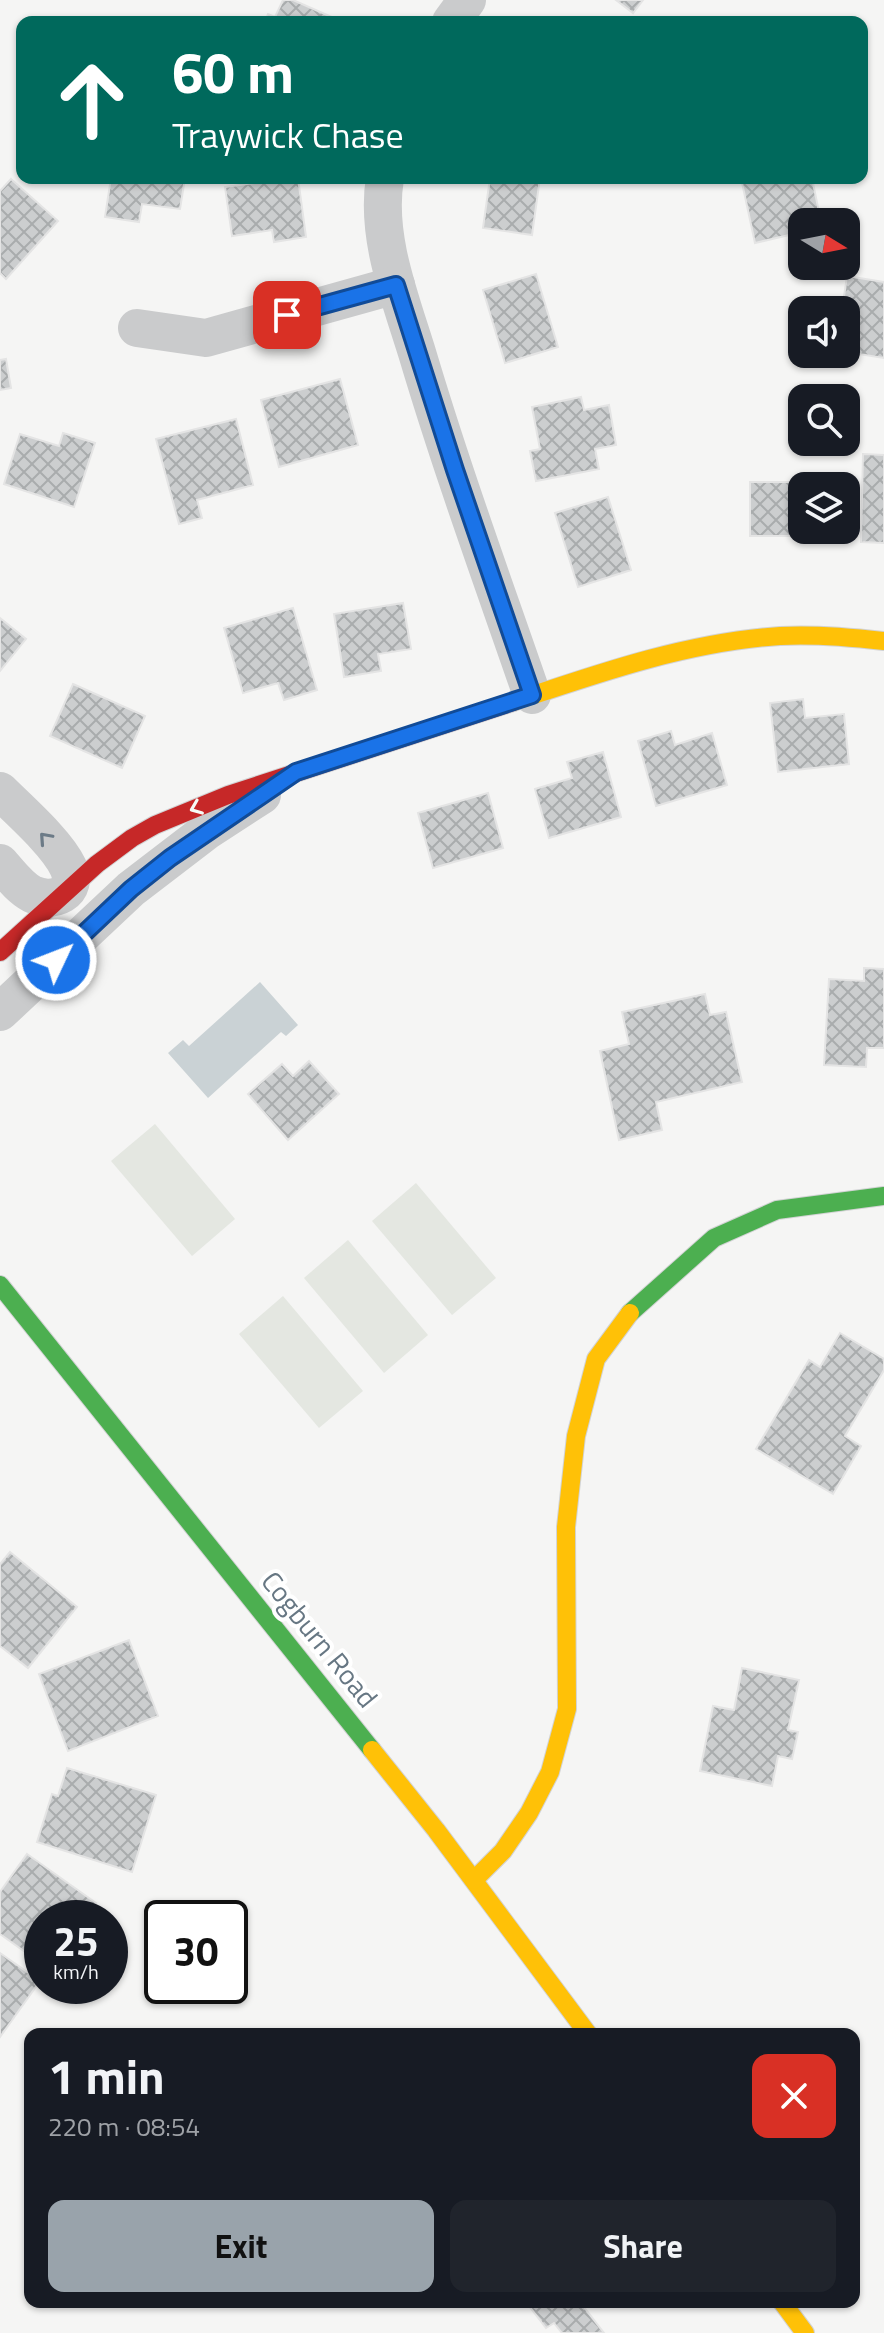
<!DOCTYPE html>
<meta charset="utf-8">
<style>
:root{--surface:#171b24;--page:#20242c;--text:#f1f3f6;--muted:#9ea1a6;--accent:#99a3ab}
body{margin:0;font-family:"Titillium Web",sans-serif;background:var(--page);color:var(--text);height:100vh;display:flex;flex-direction:column;font-size:30px;white-space:nowrap}
*{box-sizing:border-box;margin:0}
p{font-size:26px;color:var(--muted)}
.icon{flex:none;width:44px;height:44px;fill:none;stroke:currentColor;stroke-width:2;stroke-linecap:round;stroke-linejoin:round}
.map{position:relative;flex:1;overflow:hidden}
.sheet{position:absolute;left:24px;top:2028px;width:836px;height:280px;display:flex;flex-direction:column;background:var(--surface);border-radius:16px;box-shadow:0 2px 6px #0004}
.sheet>*{flex:none}
.hud{position:absolute;left:16px;top:16px;width:852px;height:168px;border-radius:16px;box-shadow:0 2px 6px #0004;background:#00695c;color:#fff;overflow:hidden}
.needle{width:52px;rotate:100deg}
.tools{position:absolute;left:788px;top:208px;display:grid;gap:16px}
.tools a{display:grid;place-items:center;width:72px;height:72px;border-radius:16px;background:var(--surface);box-shadow:0 2px 6px #0004;font-size:40px}
.speed{position:absolute;left:24px;top:1900px;display:flex;gap:16px;font-size:40px;font-weight:700;text-align:center}
.speed>*{display:grid;place-content:center;width:104px;height:104px;border-radius:50%;background:var(--surface);box-shadow:0 2px 6px #0004;line-height:1}
.speed small{font-size:20px;font-weight:400}
.speed .limit{border:4px solid #111;border-radius:12px;background:#fff;color:#111}
.pin{position:absolute;display:grid;place-items:center;width:68px;height:68px;color:#fff;margin:-34px;border-radius:16px;box-shadow:0 4px 12px #0006}
.me{position:absolute;width:88px;margin:-44px;rotate:47deg;stroke-linejoin:round;filter:drop-shadow(0 0 6px #0008)}
.turn{display:flex;align-items:center;gap:28px;height:168px;padding:0 24px;font-size:36px}
.turn .icon{width:104px;height:104px;stroke-width:2.5}
.turn b{display:block;font-size:56px;line-height:68px}
.round{display:grid;place-items:center;flex:none;width:84px;height:84px;border-radius:16px;background:var(--page)}
.summary{display:flex;align-items:center;justify-content:space-between;height:136px;padding:0 24px}
h1{font-size:48px;font-weight:700;line-height:60px}
.cta{display:flex;gap:16px;margin-top:auto;padding:16px 24px}
.cta a{flex:1;height:92px;border-radius:16px;background:var(--accent);color:#111;font-size:32px;font-weight:700;line-height:92px;text-align:center}
.cta a+a{background:var(--page);color:var(--text)}
.map>svg:first-child{display:block}
.grass{fill:#e4e7e1}
.water{fill:#cad2d5}
.building{fill:url(#building-cross-hatch);stroke:#e4e4e4;stroke-width:2}
.lines{fill:none;stroke-linecap:round;stroke-linejoin:round}
.fast-casing{stroke:#d2d3d4;stroke-width:20}
.slow-casing{stroke:#d2d3d4;stroke-width:20}
.jam-casing{stroke:#d2d3d4;stroke-width:20}
.street{stroke:#cacbcc;stroke-width:38}
.fast{stroke:#4caf50;stroke-width:18}
.slow{stroke:#ffc107;stroke-width:18}
.jam{stroke:#c62828;stroke-width:18}
.oneway{stroke:#f6fbf6}
.oneway2{stroke:#6c7b87}
.route-casing{stroke:#114b97;stroke-width:20}
.route{stroke:#1a73e8;stroke-width:14}
.labels{text-anchor:middle;dominant-baseline:central;stroke-width:8;stroke-linejoin:round;paint-order:stroke}
.street-label{font-size:28px;fill:#677783;stroke:#fff}
</style>
<div class="map">
<svg width="884" height="2333" viewBox="0 0 884 2333">
<defs>
<pattern id="building-cross-hatch" width="8" height="8" patternUnits="userSpaceOnUse" patternTransform="scale(2)"><rect width="8" height="8" fill="#cccecf"/><path d="M0 0l8 8M0 8l8-8" fill="none" stroke="#a9acad"/></pattern>
</defs>
<rect width="100%" height="100%" fill="#f5f5f4"/>
<g class="grass">
<polygon points="155,1124 235,1219 192,1256 111,1161"/>
<polygon points="416,1183 496,1278 452,1315 372,1221"/>
<polygon points="348,1240 428,1335 384,1373 304,1278"/>
<polygon points="283,1296 363,1391 319,1428 239,1334"/>
</g>
<polygon class="water" points="260,982 298,1025 286,1036 281,1032 208,1098 168,1053 183,1040 189,1046"/>
<g class="building">
<polygon points="283,0 293,0 343,22 265,22 268,14 275,17"/>
<polygon points="616,0 643,0 633,13"/>
<polygon points="111,178 185,178 180,209 142,204 139,222 105,217"/>
<polygon points="289,178 298,178 306,237 274,242 272,230 232,236 225,187"/>
<polygon points="490,178 540,178 532,235 483,228"/>
<polygon points="741,178 812,178 821,222 802,222 802,232 755,243"/>
<polygon points="11,179 58,221 6,279 0,273 0,191"/>
<polygon points="536,274 558,347 505,363 483,290"/>
<polygon points="847,276 884,282 884,358 846,352 846,310 842,310"/>
<polygon points="6,359 11,388 0,390 0,360"/>
<polygon points="340,379 358,445 279,467 261,400"/>
<polygon points="581,397 584,410 609,405 616,445 595,449 599,469 536,481 530,451 540,449 532,407"/>
<polygon points="236,419 253,485 197,500 202,518 179,524 156,439"/>
<polygon points="63,433 95,443 74,507 4,484 20,434 59,446"/>
<polygon points="863,454 884,455 884,543 861,542"/>
<polygon points="750,482 827,482 827,486 802,486 802,530 827,530 827,536 750,536"/>
<polygon points="608,497 631,570 578,587 555,513"/>
<polygon points="403,603 411,649 378,654 381,671 344,677 334,614"/>
<polygon points="293,608 317,690 284,700 278,683 243,693 224,628"/>
<polygon points="0,618 26,639 0,671"/>
<polygon points="73,684 145,716 122,768 50,736"/>
<polygon points="803,699 805,718 844,714 849,764 778,772 770,703"/>
<polygon points="671,731 675,745 712,733 727,785 656,806 638,741"/>
<polygon points="603,752 621,817 549,838 535,789 572,778 567,762"/>
<polygon points="488,793 503,848 433,868 418,813"/>
<polygon points="864,968 884,969 884,1048 867,1048 866,1067 824,1065 829,979 864,981"/>
<polygon points="705,994 710,1015 726,1012 742,1082 656,1102 662,1130 619,1140 600,1051 629,1044 622,1012"/>
<polygon points="309,1061 339,1094 288,1140 248,1094 282,1064 293,1076"/>
<polygon points="840,1333 884,1359 884,1370 845,1436 861,1446 833,1494 756,1449 809,1360 820,1367"/>
<polygon points="10,1552 77,1607 28,1668 0,1646 0,1564"/>
<polygon points="129,1640 158,1716 68,1751 39,1674"/>
<polygon points="742,1668 799,1680 788,1730 798,1732 792,1759 778,1756 772,1786 700,1771 713,1706 734,1710"/>
<polygon points="67,1768 156,1795 132,1872 37,1842 52,1794 58,1796"/>
<polygon points="27,1854 96,1903 86,1918 42,1918 42,1964 0,1934 0,1892"/>
<polygon points="0,1953 40,1981 0,2037"/>
<polygon points="526,2302 580,2302 604,2333 562,2333 554,2323 546,2328"/>
</g>
<g class="lines">
<defs>
<g id="fast">
<polyline points="0,1285 372,1750"/>
<polyline points="630,1313 714,1238 777,1210 884,1196"/>
</g>
<g id="slow">
<path d="M513 702C599 673 688 642 780 636 815 634 849 637 884 641"/>
<polyline points="372,1750 436,1830 588,2034"/>
<polyline points="474,1880 503,1851 529,1813 550,1772 567,1709 566,1527 576,1436 596,1359 630,1313"/>
<polyline points="782,2302 805,2333"/>
</g>
<polyline id="jam" points="0,952 97,864 132,838 155,825 228,795 513,702"/>
</defs>
<use href="#fast" class="fast-casing"/>
<use href="#slow" class="slow-casing"/>
<use href="#jam" class="jam-casing"/>
<g class="street">
<polyline points="451,22 467,0"/>
<path d="M385 178C375 237 401 300 418 356 452 470 493 582 532 695"/>
<polyline points="137,328 206,338 396,285"/>
<path d="M0 791C19 810 57 843 68 867 80 893 53 904 32 894 19 887 10 874 0 863"/>
<polyline points="0,1012 131,889 208,830 262,795"/>
</g>
<use href="#fast" class="fast"/>
<use href="#slow" class="slow"/>
<use href="#jam" class="jam"/>
</g>
<defs><path id="oneway-chevron" d="M-2-3.5L2.5 0L-2 3.5" fill="none" stroke-width="1.6" stroke-linecap="round" stroke-linejoin="round" transform="scale(2)"/></defs>
<use class="oneway" href="#oneway-chevron" transform="translate(196 808) rotate(158)"/>
<use class="oneway2" href="#oneway-chevron" transform="translate(45 838) rotate(-132)"/>
<g class="lines">
<defs>
<polyline id="route" points="56,960 131,889 170,858 296,772 532,695 455,470 396,285 287,315"/>
</defs>
<use href="#route" class="route-casing"/>
<use href="#route" class="route"/>
</g>
<g class="labels">
<g class="street-label">
<text transform="translate(320 1639) rotate(51)">Cogburn Road</text>
</g>
</g>
</svg>
<div class="tools">
<a><svg class="needle" viewBox="-14 -14 28 28"><path d="M0-13l5 13h-10z" fill="#e53935"/><path d="M0 13l5-13h-10z" fill="#9ea1a6"/></svg></a>
<a><svg class="icon" aria-label="sound" viewBox="0 0 24 24"><path d="M4 9h4l5-4v14l-5-4H4zM17 9q2 3 0 6"/></svg></a>
<a><svg class="icon" aria-label="search" viewBox="0 0 24 24"><circle cx="10" cy="10" r="6"/><path d="M15 15l6 6"/></svg></a>
<a><svg class="icon" aria-label="layers" viewBox="0 0 24 24"><path d="M12 4l9 5-9 5-9-5zM3 14l9 5 9-5"/></svg></a>
</div>
<div class="speed"><div>25<small>km/h</small></div><div class="limit">30</div></div>
<div class="pin" style="left:287px;top:315px;background:#d93025"><svg class="icon" aria-label="arrive" viewBox="0 0 24 24"><path d="M6 21V4h12l-3 4 3 4H6"/></svg></div>
<svg class="me" style="left:56px;top:960px" viewBox="-20 -20 40 40"><circle r="17" fill="#1a73e8" stroke="#fff" stroke-width="3"/><path d="M0-11L8 9 0 5-8 9z" fill="#fff"/></svg>
<div class="hud">
<div class="turn"><svg class="icon" aria-label="ahead" viewBox="0 0 24 24"><path d="M12 20V5M6 11l6-6 6 6"/></svg><div><b>60 m</b>Traywick Chase</div></div>
</div>
<section class="sheet">
<div class="summary"><div><h1>1 min</h1><p>220 m · 08:54</p></div><a class="round" style="background:#d93025;color:#fff"><svg class="icon" aria-label="close" viewBox="0 0 24 24"><path d="M6 6l12 12M18 6L6 18"/></svg></a></div>
<div class="cta"><a>Exit</a><a>Share</a></div>
</section>
</div>
